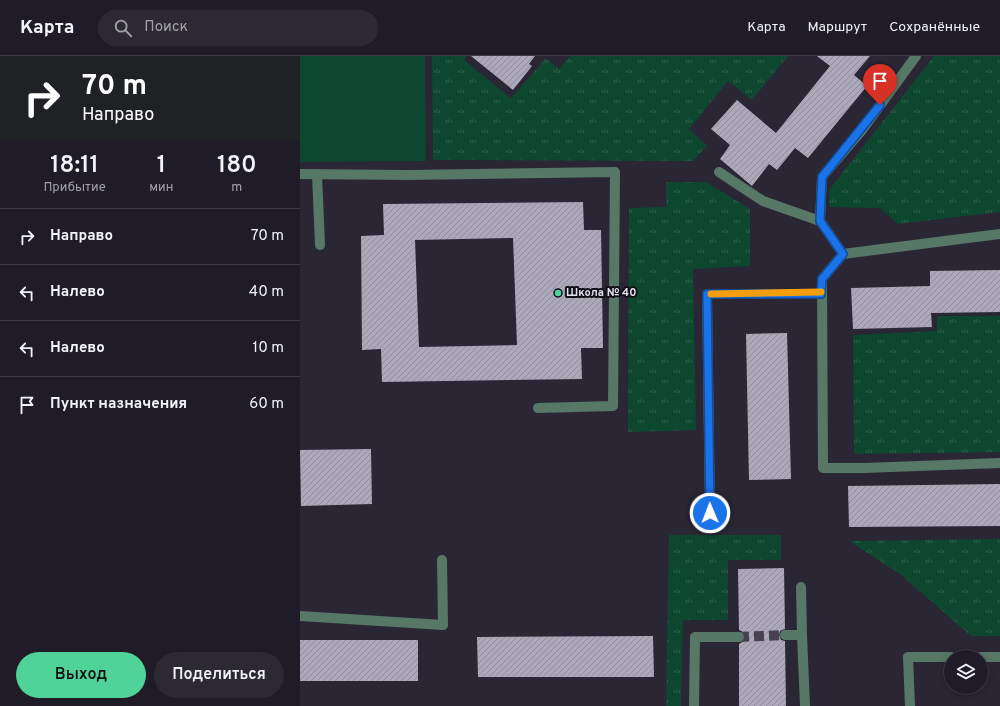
<!DOCTYPE html>
<html lang="ru">
<meta charset="utf-8">
<style>
:root{--surface:#201c27;--page:#2d2933;--text:#f1f3f6;--muted:#a2a1a7;--line:#3d3a44;--accent:#4fd399}
body{margin:0;font-family:Overpass,sans-serif;background:var(--page);color:var(--text);height:100vh;display:flex;flex-direction:column;font-size:15px;white-space:nowrap}
*{box-sizing:border-box;margin:0}
p{font-size:13px;color:var(--muted)}
.icon{flex:none;width:22px;height:22px;fill:none;stroke:currentColor;stroke-width:2;stroke-linecap:round;stroke-linejoin:round}
.map{position:relative;flex:1;overflow:hidden}
.side{display:flex;flex-direction:column;background:var(--surface);width:300px}
.side>*{flex:none}
.guide{background:#202124;color:#fff;overflow:hidden}
.fabs{position:absolute;left:644px;top:594px;display:grid;gap:8px}
.fabs a{display:grid;place-items:center;width:44px;height:44px;border-radius:50%;background:var(--surface);box-shadow:0 2px 10px #0003,0 0 0 1px var(--line);font-size:20px}
.pin{position:absolute;display:grid;place-items:center;width:34px;height:34px;color:#fff;margin:-41px -17px;border-radius:50% 50% 50% 0;rotate:-45deg;box-shadow:0 0 4px #0007}
.pin .icon{rotate:45deg}
.me{position:absolute;width:44px;margin:-22px;rotate:359deg;stroke-linejoin:round;filter:drop-shadow(0 0 3px #0008)}
.turn{display:flex;align-items:center;gap:14px;height:84px;padding:0 16px;font-size:18px}
.turn .icon{width:52px;height:52px;stroke-width:2.5}
.turn b{display:block;font-size:28px;line-height:34px}
.eta{display:flex;justify-content:space-evenly;align-items:center;height:68px;text-align:center}
.eta b{font-size:24px;font-weight:600;line-height:28px}
.action{display:flex;gap:8px;margin-top:auto;padding:8px 16px}
.action a{flex:1;height:46px;border-radius:24px;background:var(--accent);color:#111;font-size:16px;font-weight:600;line-height:46px;text-align:center}
.action a+a{background:var(--page);color:var(--text)}
ul{padding:0;list-style:none}
li{display:flex;align-items:center;gap:12px;height:56px;padding:0 16px;border-top:1px solid var(--line)}
li div{flex:1}
li b{display:block;font-size:15px}
li em{font-style:normal}
header{display:flex;align-items:center;gap:24px;box-sizing:border-box;height:56px;padding:0 20px;background:var(--surface);border-bottom:1px solid var(--line)}
header strong{font-size:19px}
nav{display:flex;gap:22px;margin-inline-start:auto;font-size:14px}
.search{width:280px;height:36px;background:var(--page);display:flex;align-items:center;gap:10px;box-sizing:border-box;padding:0 14px;border-radius:22px;color:var(--muted);font-size:15px}
main{display:flex;flex:1;min-height:0}
.map>svg:first-child{display:block}
.grass{fill:url(#grass-tufts)}
.park{fill:#0d472f}
.building{fill:url(#building-hatch);fill-rule:evenodd}
.lines{fill:none;stroke-linecap:round;stroke-linejoin:round}
.minor-tunnel{stroke:#46424f;stroke-width:10;stroke-dasharray:10 5;stroke-linecap:butt}
.minor{stroke:#577866;stroke-width:10}
.route-casing{stroke:#114b97;stroke-width:10}
.route{stroke:#1a73e8;stroke-width:7}
.slow{stroke:#f59e0b;stroke-width:7}
.poi-dot{fill:#4fd399;stroke:#121017;stroke-width:1.5}
.labels{text-anchor:middle;dominant-baseline:central;stroke-width:4;stroke-linejoin:round;paint-order:stroke}
.poi-label{font-size:11px;font-weight:bold;fill:#e2e0ea;stroke:#121017;text-anchor:start}
</style>
<header>
<strong>Карта</strong>
<div class="search"><svg class="icon" aria-label="search" viewBox="0 0 24 24"><circle cx="10" cy="10" r="6"/><path d="M15 15l6 6"/></svg>Поиск</div>
<nav><a>Карта</a><a>Маршрут</a><a>Сохранённые</a></nav>
</header>
<main>
<section class="side">
<div class="guide">
<div class="turn"><svg class="icon" aria-label="right" viewBox="0 0 24 24"><path d="M7 20v-9h11M14 6l5 5-5 5"/></svg><div><b>70 m</b>Направо</div></div>
</div>
<div class="eta">
<div><b>18:11</b><p>Прибытие</p></div>
<div><b>1</b><p>мин</p></div>
<div><b>180</b><p>m</p></div>
</div>
<ul>
<li><svg class="icon" aria-label="right" viewBox="0 0 24 24"><path d="M7 20v-9h11M14 6l5 5-5 5"/></svg><div><b>Направо</b></div><em>70 m</em></li>
<li><svg class="icon" aria-label="left" viewBox="0 0 24 24"><path d="M17 20v-9H6M10 6l-5 5 5 5"/></svg><div><b>Налево</b></div><em>40 m</em></li>
<li><svg class="icon" aria-label="left" viewBox="0 0 24 24"><path d="M17 20v-9H6M10 6l-5 5 5 5"/></svg><div><b>Налево</b></div><em>10 m</em></li>
<li><svg class="icon" aria-label="arrive" viewBox="0 0 24 24"><path d="M6 21V4h12l-3 4 3 4H6"/></svg><div><b>Пункт назначения</b></div><em>60 m</em></li>
</ul>
<div class="action"><a>Выход</a><a>Поделиться</a></div>
</section>
<div class="map">
<svg width="700" height="650" viewBox="0 0 700 650">
<defs>
<pattern id="grass-tufts" width="24" height="20" patternUnits="userSpaceOnUse"><rect width="24" height="20" fill="#0d472f"/><path d="M3 7l-1-3M5 7V3M7 7l1-3M15 17l-1-3M17 17v-4M19 17l1-3" fill="none" stroke="#30614d"/></pattern>
<pattern id="building-hatch" width="6" height="6" patternUnits="userSpaceOnUse"><rect width="6" height="6" fill="#aca8ba"/><path d="M-1 1l2-2M0 6l6-6M5 7l2-2" fill="none" stroke="#928f9d"/></pattern>
</defs>
<rect width="100%" height="100%" fill="#2a2634"/>
<g class="grass">
<polygon points="132,0 167,0 164,4 211,42 246,2 259,13 270,0 488,0 452,44 428,25 389,73 407,90 393,105 133,104"/>
<polygon points="634,0 700,0 700,156 598,168 580,152 529,151 529,134"/>
<polygon points="366,126 406,126 450,153 450,210 393,213 396,374 328,376 329,152 366,151"/>
<polygon points="637,260 700,260 700,396 554,398 553,279 637,275"/>
<polygon points="369,479 481,479 481,504 428,504 428,564 383,564 381,650 366,650"/>
<polygon points="700,483 700,580 671,580 600,518 549,485"/>
</g>
<polygon class="park" points="0,0 125,0 126,105 0,106"/>
<g class="building">
<polygon points="171,0 235,0 229,8 232,10 213,34"/>
<polygon points="517,0 570,0 554,19 567,30 508,102 495,92 477,114 469,108 452,130 420,103 430,89 411,73 437,44 476,77 530,10"/>
<path d="M283 146 284 174H301L303 292H281L282 323 82 326 81 293 62 294 61 180 84 179 83 148ZM213 182 217 289 119 291 115 184Z"/>
<polygon points="700,214 700,256 631,257 632,271 553,273 551,232 630,230 630,215"/>
<polygon points="487,277 491,423 449,424 446,278"/>
<polygon points="71,393 72,448 1,450 0,394"/>
<polygon points="700,428 700,470 549,471 548,430"/>
<polygon points="484,512 485,573 480,575 479,579 481,584 485,585 486,650 439,650 439,588 444,585 445,581 443,576 439,574 438,513"/>
<polygon points="353,580 354,621 178,621 177,581"/>
<rect x="0" y="584" width="118" height="41"/>
</g>
<g class="lines">
<polyline class="minor-tunnel" points="439,581 485,579"/>
<g class="minor">
<polyline points="616,0 562,74 522,121 520,165 543,198 700,178"/>
<polyline points="419,116 463,145 520,165"/>
<polyline points="0,118 108,119 315,116 313,350 238,352"/>
<polyline points="17,118 20,189"/>
<polyline points="543,198 522,223 523,412 564,412 700,407"/>
<polyline points="410,457 407,238 521,238"/>
<polyline points="501,531 502,579"/>
<polyline points="0,560 143,569 142,504"/>
<polyline points="485,579 502,579 505,650"/>
<polyline points="681,601 700,601"/>
<polyline points="394,650 395,581 439,581"/>
<polyline points="610,650 608,601 651,601"/>
</g>
</g>
<g class="lines">
<defs>
<polyline id="route" points="410,457 407,238 521,238 522,223 543,198 520,165 522,121 580,49"/>
</defs>
<use href="#route" class="route-casing"/>
<use href="#route" class="route"/>
<polyline class="slow" points="411,238 521,236"/>
</g>
<circle class="poi-dot" cx="258" cy="237" r="4"/>
<g class="labels">
<g class="poi-label">
<text x="266" y="237">Школа № 40</text>
</g>
</g>
</svg>
<div class="fabs">
<a><svg class="icon" aria-label="layers" viewBox="0 0 24 24"><path d="M12 4l9 5-9 5-9-5zM3 14l9 5 9-5"/></svg></a>
</div>
<div class="pin" style="left:580px;top:49px;background:#d93025"><svg class="icon" aria-label="arrive" viewBox="0 0 24 24"><path d="M6 21V4h12l-3 4 3 4H6"/></svg></div>
<svg class="me" style="left:410px;top:457px" viewBox="-20 -20 40 40"><circle r="17" fill="#1a73e8" stroke="#fff" stroke-width="3"/><path d="M0-11L8 9 0 5-8 9z" fill="#fff"/></svg>
</div>
</main>
